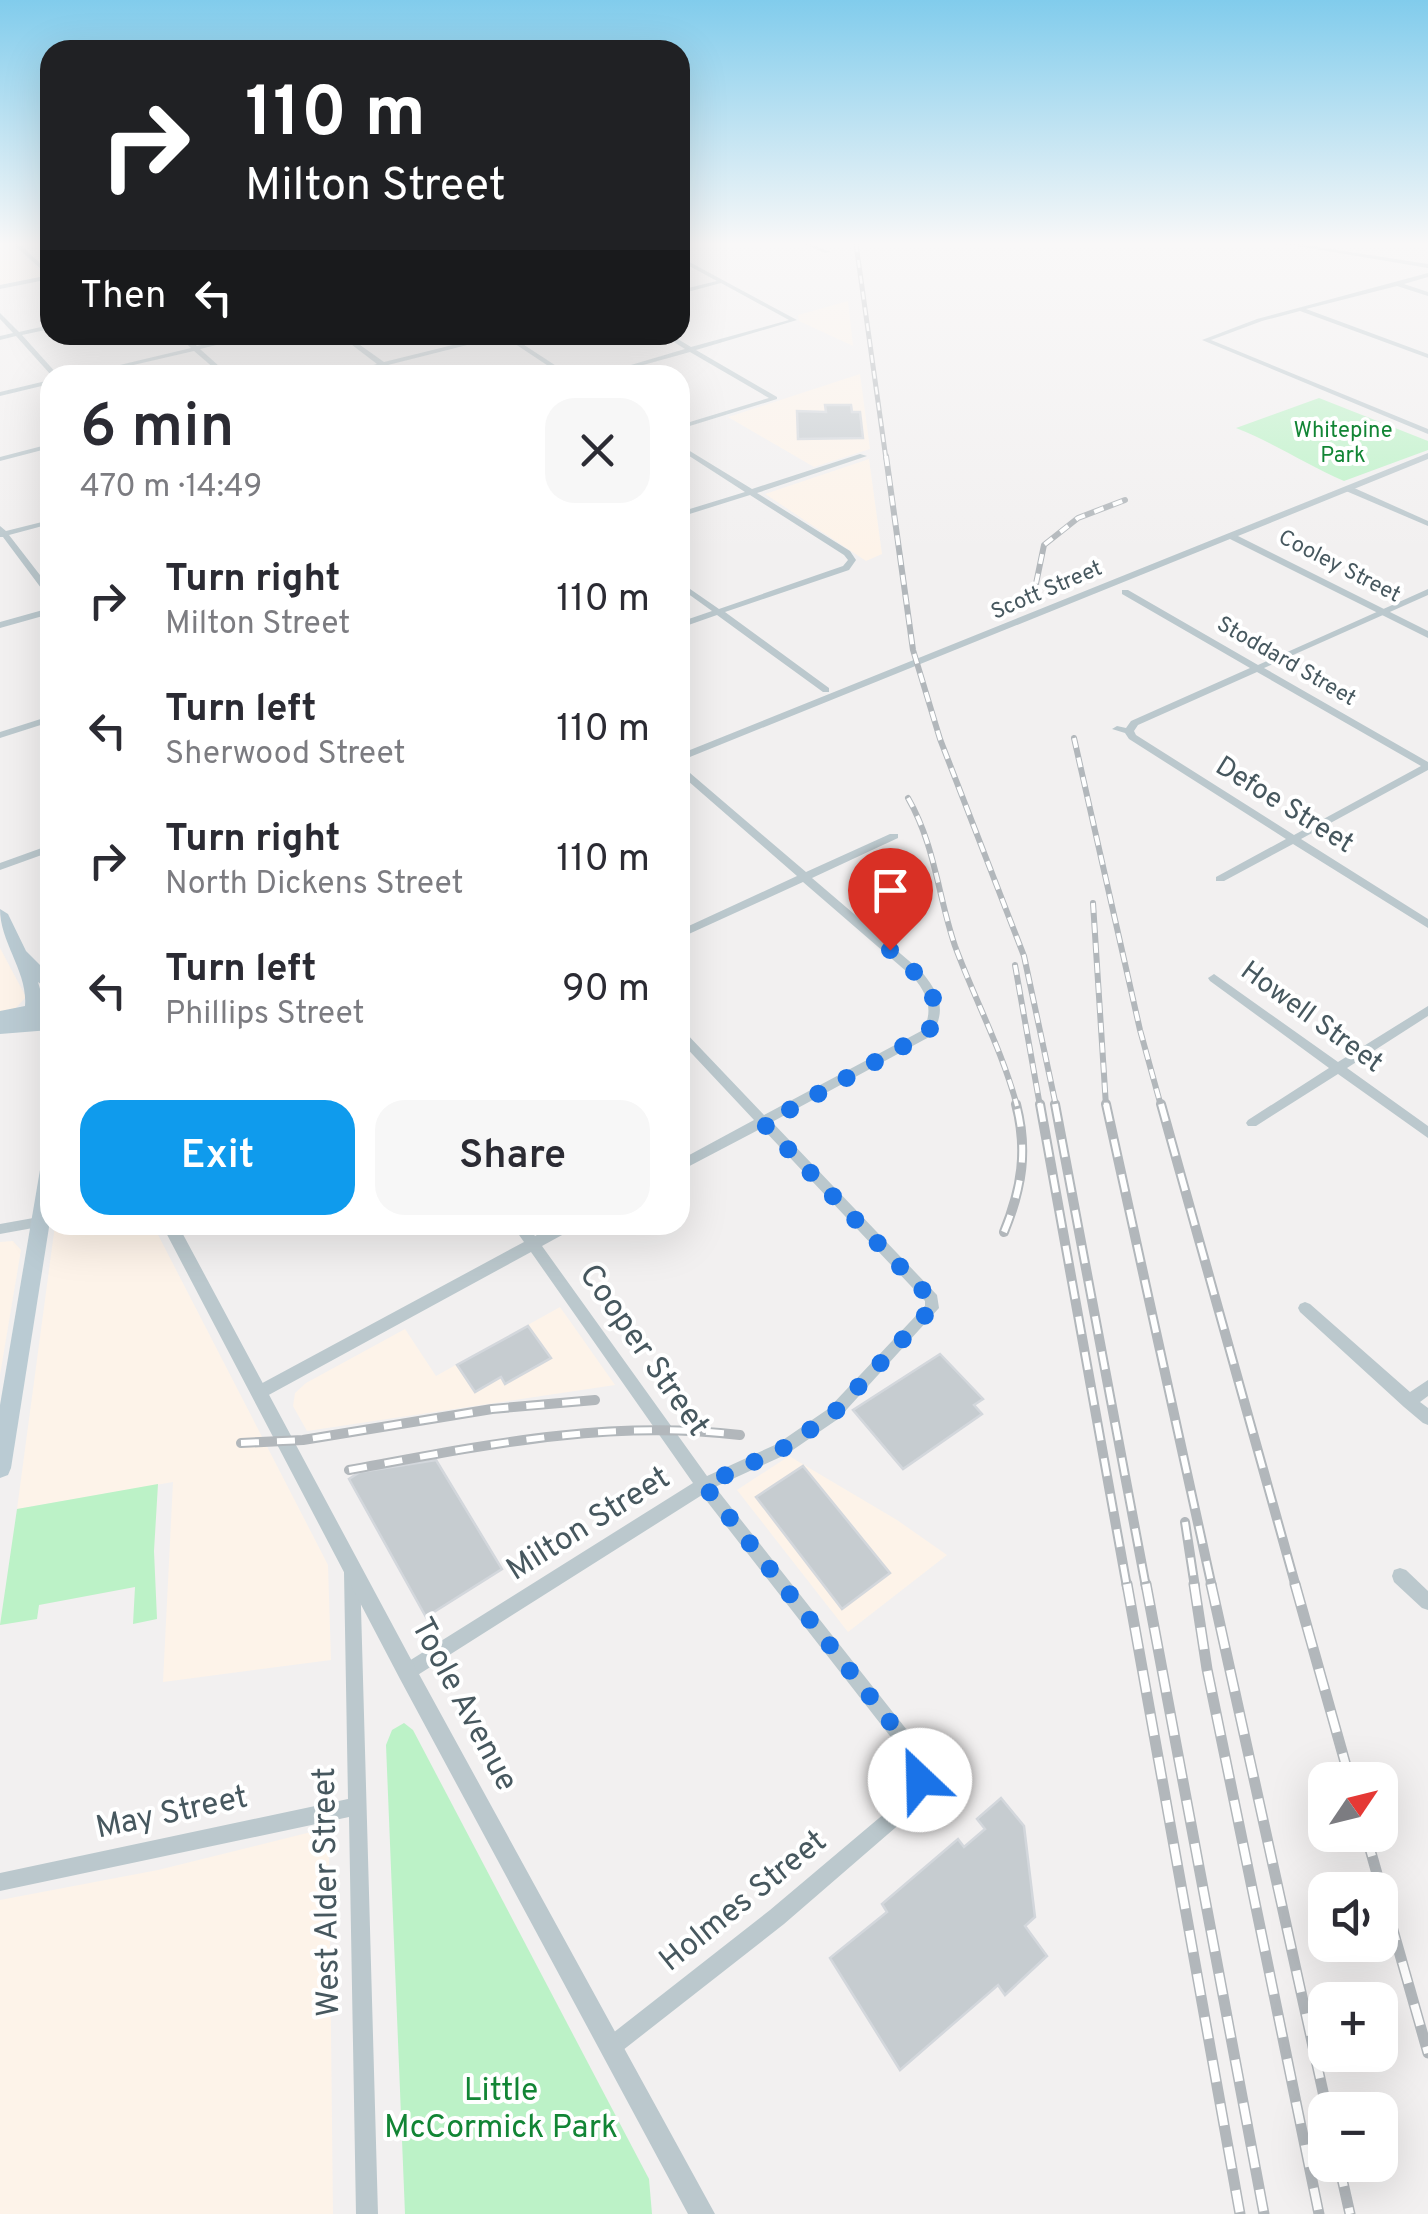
<!DOCTYPE html>
<meta charset="utf-8">
<style>
:root{--surface:#fff;--page:#f7f7f7;--text:#2b2b33;--muted:#7c7c81;--accent:#0f9bed}
body{margin:0;font-family:Overpass,sans-serif;background:var(--page);color:var(--text);height:100vh;display:flex;flex-direction:column;font-size:38px;white-space:nowrap}
*{box-sizing:border-box;margin:0}
p{font-size:32px;color:var(--muted)}
.icon{flex:none;width:55px;height:55px;fill:none;stroke:currentColor;stroke-width:2;stroke-linecap:round;stroke-linejoin:round}
.map{position:relative;flex:1;overflow:hidden}
.sheet{position:absolute;left:40px;top:365px;width:650px;height:870px;display:flex;flex-direction:column;background:var(--surface);border-radius:30px;box-shadow:0 10px 40px #0002}
.sheet>*{flex:none}
.top-card{position:absolute;left:40px;top:40px;width:650px;height:305px;border-radius:30px;box-shadow:0 10px 40px #0002;background:#202124;color:#fff;overflow:hidden}
.needle{width:65px;rotate:55deg}
.tools{position:absolute;left:1308px;top:1762px;display:grid;gap:20px}
.tools a{display:grid;place-items:center;width:90px;height:90px;border-radius:20px;background:var(--surface);box-shadow:0 10px 40px #0002;font-size:50px}
.pin{position:absolute;display:grid;place-items:center;width:85px;height:85px;color:#fff;margin:-102px -42px;border-radius:50% 50% 50% 0;rotate:-45deg;box-shadow:0 0 10px #0007}
.pin .icon{rotate:45deg}
.me{position:absolute;width:110px;margin:-55px;rotate:336deg;stroke-linejoin:round;filter:drop-shadow(0 0 8px #0008)}
.turn{display:flex;align-items:center;gap:35px;height:210px;padding:0 40px;font-size:45px}
.turn .icon{width:130px;height:130px;stroke-width:2.5}
.turn b{display:block;font-size:70px;line-height:85px}
.then{display:flex;align-items:center;height:95px;padding:0 40px;background:#0003;gap:20px;font-size:38px}
.round{display:grid;place-items:center;flex:none;width:105px;height:105px;border-radius:30px;background:var(--page)}
.head{display:flex;align-items:center;justify-content:space-between;height:170px;padding:0 40px}
h1{font-size:60px;font-weight:600;line-height:75px}
.cta{display:flex;gap:20px;margin-top:auto;padding:20px 40px}
.cta a{flex:1;height:115px;border-radius:30px;background:var(--accent);color:#fff;font-size:40px;font-weight:600;line-height:115px;text-align:center}
.cta a+a{background:var(--page);color:var(--text)}
ul{padding:0;list-style:none}
li{display:flex;align-items:center;gap:30px;height:130px;padding:0 40px}
li div{flex:1}
li b{display:block;font-size:38px}
li em{font-style:normal}
.map>svg:first-child{display:block}
.commercial{fill:#fdf3e9}
.green{fill:#bcf2c7}
.building{fill:#c6ccd0;stroke:#d3d7dc;stroke-width:2.5}
.lines{fill:none;stroke-linecap:round;stroke-linejoin:round}
.minor{fill:#bbc8cd;fill-rule:evenodd}
.tertiary{fill:#bbc8cd;fill-rule:evenodd}
.secondary{fill:#bacbd3;fill-rule:evenodd}
.rail-far3-casing{stroke:#b2b7bb;stroke-width:5}
.rail-far2-casing{stroke:#b2b7bb;stroke-width:6}
.rail-far1-casing{stroke:#b2b7bb;stroke-width:10}
.rail-casing{stroke:#b2b7bb;stroke-width:11}
.rail-far3{stroke:#fff;stroke-width:2.5;stroke-dasharray:8;stroke-linecap:butt}
.rail-far2{stroke:#fff;stroke-width:4;stroke-dasharray:10;stroke-linecap:butt}
.rail-far1{stroke:#fff;stroke-width:6;stroke-dasharray:18;stroke-linecap:butt}
.rail{stroke:#fff;stroke-width:8;stroke-dasharray:22;stroke-linecap:butt}
.route{stroke:#1a73e8;stroke-width:18;stroke-dasharray:0 32.4}
.labels{text-anchor:middle;dominant-baseline:central;stroke-width:8;stroke-linejoin:round;paint-order:stroke}
.far-park-label{font-size:22px;fill:#128535;stroke:#fff}
.far-street-label{font-size:22px;fill:#47585f;stroke:#fff}
.street-label{font-size:28px;fill:#47585f;stroke:#fff}
.near-street-label{font-size:32px;fill:#47585f;stroke:#fff}
.near-park-label{font-size:32px;fill:#128535;stroke:#fff}
</style>
<div class="map">
<svg width="1428" height="2214" viewBox="0 0 1428 2214">
<rect width="100%" height="100%" fill="#f2f0f0"/>
<g class="commercial">
<polygon points="0,244 9,244 45,276 0,285"/>
<polygon points="848,301 853,346 799,321 798,315"/>
<polygon points="860,374 870,449 814,467 728,417"/>
<polygon points="869,459 882,554 866,561 765,494"/>
<polygon points="0,948 26,997 16,1008 0,1014"/>
<polygon points="55,1225 153,1225 328,1565 331,1660 163,1682 173,1482 17,1509"/>
<polygon points="13,1241 21,1250 0,1375 0,1242"/>
<polygon points="560,1307 615,1385 307,1431 293,1406 295,1393 306,1383 405,1329 436,1376"/>
<polygon points="789,1456 897,1520 947,1555 848,1632 737,1490"/>
<polygon points="319,1830 327,1837 329,1848 333,2214 0,2214 0,1900 158,1870"/>
</g>
<g class="green">
<path d="M1319 398 1428 441V450L1344 481C1307 465 1274 443 1236 428Z"/>
<polygon points="158,1484 154,1551 157,1619 133,1624 135,1587 39,1605 37,1619 0,1625 17,1509"/>
<polygon points="404,1723 413,1730 649,2179 652,2214 405,2214 386,1745 392,1730"/>
</g>
<g class="building">
<polygon points="825,405 851,405 852,412 860,412 863,438 798,439 797,411 826,412"/>
<polygon points="528,1326 551,1358 505,1384 501,1377 475,1392 457,1365"/>
<polygon points="940,1354 983,1399 974,1405 982,1414 903,1469 853,1410"/>
<polygon points="436,1460 502,1569 426,1617 349,1479 360,1472"/>
<polygon points="803,1466 890,1573 842,1609 756,1497"/>
<polygon points="1001,1798 1024,1826 1035,1917 1025,1926 1047,1956 1005,1995 998,1985 900,2070 830,1958 887,1912 882,1904 958,1839 964,1847 985,1829 977,1819"/>
</g>
<g class="lines">
<g class="minor">
<polygon points="13,244 19,244 50,272 50,277"/>
<polygon points="804,244 811,244 830,252 825,253"/>
<polygon points="680,257 797,320 696,350 777,397 777,399 680,429 680,425 769,398 690,352 607,375 597,375 685,349 663,335 671,335 691,347 789,320 721,283 680,294 680,290 717,281 680,261"/>
<polygon points="1428,273 1428,277 1404,284 1428,292 1428,296 1397,286 1306,309 1428,354 1428,358 1300,311 1262,321 1211,340 1428,429 1428,434 1202,340 1257,319"/>
<polygon points="0,313 19,332 50,325 50,329 22,335 58,375 51,375 16,336 0,340 0,336 13,333 0,319"/>
<polygon points="177,335 184,335 197,346 247,335 258,335 200,349 229,375 222,375 194,351 90,375 78,375 191,348"/>
<polygon points="339,335 346,335 384,362 493,335 509,335 570,375 562,375 503,336 388,365 400,375 393,375 381,367 348,375 337,375 377,364"/>
<polygon points="50,380 50,384 0,396 0,392"/>
<polygon points="50,444 50,448 0,461 0,457"/>
<polygon points="680,445 752,489 860,454 867,456 757,493 850,551 856,560 849,570 725,612 829,688 829,692 823,692 717,615 680,628 680,622 712,611 680,588 680,582 719,609 843,566 848,560 844,555 750,495 680,517 680,512 745,492 680,450"/>
<polygon points="1346,487 1352,487 1428,521 1428,526 1346,491"/>
<polygon points="50,520 50,524 9,535 50,588 50,597 47,596 3,537 0,537 0,526 6,531"/>
<path d="M1428 589V595L1264 668 1428 762V770L1301 839 1428 919V928L1293 844 1224 881H1216V877L1286 839 1129 739 1125 733 1112 729 1117 726 1126 728 1131 721 1250 668 1122 594V590H1128L1258 665ZM1257 672 1421 766 1294 835 1136 735 1134 731 1138 725Z"/>
<polygon points="50,608 50,614 0,628 0,622"/>
<polygon points="50,716 50,722 0,738 0,732"/>
<path d="M680 766 683 767 806 872 890 834H898V838L812 878 922 972C940 995 947 1010 931 1036L772 1122 937 1295 939 1308 838 1419 787 1454 715 1487 918 1744 928 1779 917 1809 784 1924 618 2054 611 2057 604 2054 601 2047 604 2040 770 1910 904 1797 910 1779 904 1754 702 1495 413 1678 407 1681 401 1678 398 1672 401 1666 693 1483 531 1252 265 1397 260 1399 255 1397 253 1392 255 1387 524 1242 512 1225H527L535 1236 556 1225H575L573 1229 542 1246 707 1476 777 1444 828 1409 925 1306V1301L762 1128 680 1171V1160L754 1120 680 1041V1030L684 1031 764 1115 923 1030C934 1010 927 994 914 978L803 882 680 938V930L797 876 680 774Z"/>
<polygon points="50,845 50,852 0,870 0,863"/>
<polygon points="1214,974 1338,1062 1428,1006 1428,1016 1347,1068 1428,1126 1428,1138 1338,1074 1256,1126 1248,1126 1246,1123 1248,1120 1329,1068 1210,981 1208,978"/>
<polygon points="39,1217 44,1218 46,1222 44,1226 0,1234 0,1224"/>
<polygon points="1305,1302 1310,1304 1410,1392 1428,1380 1428,1396 1420,1402 1428,1408 1428,1425 1423,1423 1404,1407 1300,1312 1298,1308 1300,1304"/>
<polygon points="352,1564 358,1566 360,1572 378,2214 356,2214 349,1817 0,1891 0,1873 348,1799 344,1572 346,1566"/>
<polygon points="1400,1568 1406,1570 1428,1591 1428,1610 1422,1608 1394,1582 1392,1576 1394,1570"/>
</g>
<g class="tertiary">
<polygon points="1285,244 1298,244 1428,264 1428,268"/>
<polygon points="50,275 50,279 0,289 0,285"/>
<polygon points="1428,453 1428,459 1238,536 1428,631 1428,638 1230,539 680,761 680,754"/>
<polygon points="162,1225 178,1225 414,1665 715,2214 688,2214 400,1679"/>
</g>
<g class="secondary">
<path d="M0 909 8 914 26 951 50 975V991L38 982 42 996V1019L50 1018V1030L0 1034V1011L25 1006C28 972 0 943 0 909Z"/>
<polygon points="50,1157 50,1221 11,1468 8,1475 0,1478 0,1405 41,1164 44,1159"/>
</g>
<defs>
<polyline id="rail-far3" points="856,244 886,459"/>
<g id="rail-far2">
<polyline points="886,456 913,650 940,739 1024,956 1056,1106"/>
<polyline points="1032,603 1044,545 1078,518 1125,500"/>
<polyline points="1074,738 1140,1030 1161,1106"/>
<path d="M908 798C935 845 938 896 955 946 975 1000 1002 1050 1017 1106"/>
<polyline points="1093,903 1106,1106"/>
<polyline points="1015,965 1040,1106"/>
</g>
<g id="rail-far1">
<polyline points="1040,1104 1127,1587"/>
<polyline points="1055,1104 1146,1587"/>
<polyline points="1106,1104 1212,1587"/>
<polyline points="1161,1104 1296,1587"/>
<path d="M1004 1232C1022 1188 1028 1150 1016 1104"/>
<polyline points="241,1443 303,1440 492,1409 595,1400"/>
<path d="M349 1470C480 1446 606 1419 740 1435"/>
<polyline points="1185,1522 1195,1587"/>
</g>
<g id="rail">
<polyline points="1127,1584 1240,2214"/>
<polyline points="1146,1584 1264,2214"/>
<polyline points="1194,1584 1207,1669 1319,2214"/>
<polyline points="1211,1584 1327,2110"/>
<polyline points="1295,1584 1350,1780"/>
<polyline points="1366,1835 1428,2053"/>
<polyline points="1339,2165 1350,2214"/>
</g>
</defs>
<use href="#rail-far3" class="rail-far3-casing"/>
<use href="#rail-far2" class="rail-far2-casing"/>
<use href="#rail-far1" class="rail-far1-casing"/>
<use href="#rail" class="rail-casing"/>
<use href="#rail-far3" class="rail-far3"/>
<use href="#rail-far2" class="rail-far2"/>
<use href="#rail-far1" class="rail-far1"/>
<use href="#rail" class="rail"/>
</g>
<linearGradient id="sky" x2="0" y2="1"><stop stop-color="#81ccec"/><stop offset="0.44" stop-color="#f9f8f8"/><stop offset="1" stop-color="#f9f8f8" stop-opacity="0"/></linearGradient>
<rect width="1428" height="554" fill="url(#sky)"/>
<g class="lines">
<path class="route" d="M890 950C913 971 953 999 927 1033L764 1124 932 1300V1308L833 1414 782 1449 704 1485 912 1750 920 1780"/>
</g>
<g class="labels">
<g class="far-park-label">
<text x="1343" y="431">Whitepine<tspan x="1343" dy="25">Park</tspan></text>
</g>
<g class="far-street-label">
<text transform="translate(1339 567) rotate(27)">Cooley Street</text>
<text transform="translate(1047 591) rotate(-23)">Scott Street</text>
<text transform="translate(1286 662) rotate(30)">Stoddard Street</text>
</g>
<g class="street-label">
<text transform="translate(1284 806) rotate(32)">Defoe Street</text>
<text transform="translate(1311 1018) rotate(36)">Howell Street</text>
</g>
<g class="near-street-label">
<text transform="translate(643 1351) rotate(55)">Cooper Street</text>
<text transform="translate(589 1525) rotate(-32)">Milton Street</text>
<text transform="translate(463 1705) rotate(62)">Toole Avenue</text>
<text transform="translate(172 1814) rotate(-12)">May Street</text>
<text transform="translate(328 1892) rotate(-91)">West Alder Street</text>
<text transform="translate(744 1902) rotate(-39)">Holmes Street</text>
</g>
<g class="near-park-label">
<text x="501" y="2092">Little<tspan x="501" dy="37">McCormick Park</tspan></text>
</g>
</g>
</svg>
<div class="tools">
<a><svg class="needle" viewBox="-14 -14 28 28"><path d="M0-13l5 13h-10z" fill="#e53935"/><path d="M0 13l5-13h-10z" fill="#7c7c81"/></svg></a>
<a><svg class="icon" aria-label="sound" viewBox="0 0 24 24"><path d="M4 9h4l5-4v14l-5-4H4zM17 9q2 3 0 6"/></svg></a>
<a>+</a>
<a>−</a>
</div>
<div class="pin" style="left:890px;top:950px;background:#d93025"><svg class="icon" aria-label="arrive" viewBox="0 0 24 24"><path d="M6 21V4h12l-3 4 3 4H6"/></svg></div>
<svg class="me" style="left:920px;top:1780px" viewBox="-20 -20 40 40"><circle r="19" fill="#fff"/><path d="M0-13L10 11 0 6-10 11z" fill="#1a73e8"/></svg>
<div class="top-card">
<div class="turn"><svg class="icon" aria-label="right" viewBox="0 0 24 24"><path d="M7 20v-9h11M14 6l5 5-5 5"/></svg><div><b>110 m</b>Milton Street</div></div>
<div class="then">Then<svg class="icon" aria-label="left" viewBox="0 0 24 24"><path d="M17 20v-9H6M10 6l-5 5 5 5"/></svg></div>
</div>
<section class="sheet">
<div class="head"><div><h1>6 min</h1><p>470 m · 14:49</p></div><a class="round"><svg class="icon" aria-label="close" viewBox="0 0 24 24"><path d="M6 6l12 12M18 6L6 18"/></svg></a></div>
<ul>
<li><svg class="icon" aria-label="right" viewBox="0 0 24 24"><path d="M7 20v-9h11M14 6l5 5-5 5"/></svg><div><b>Turn right</b><p>Milton Street</p></div><em>110 m</em></li>
<li><svg class="icon" aria-label="left" viewBox="0 0 24 24"><path d="M17 20v-9H6M10 6l-5 5 5 5"/></svg><div><b>Turn left</b><p>Sherwood Street</p></div><em>110 m</em></li>
<li><svg class="icon" aria-label="right" viewBox="0 0 24 24"><path d="M7 20v-9h11M14 6l5 5-5 5"/></svg><div><b>Turn right</b><p>North Dickens Street</p></div><em>110 m</em></li>
<li><svg class="icon" aria-label="left" viewBox="0 0 24 24"><path d="M17 20v-9H6M10 6l-5 5 5 5"/></svg><div><b>Turn left</b><p>Phillips Street</p></div><em>90 m</em></li>
</ul>
<div class="cta"><a>Exit</a><a>Share</a></div>
</section>
</div>
